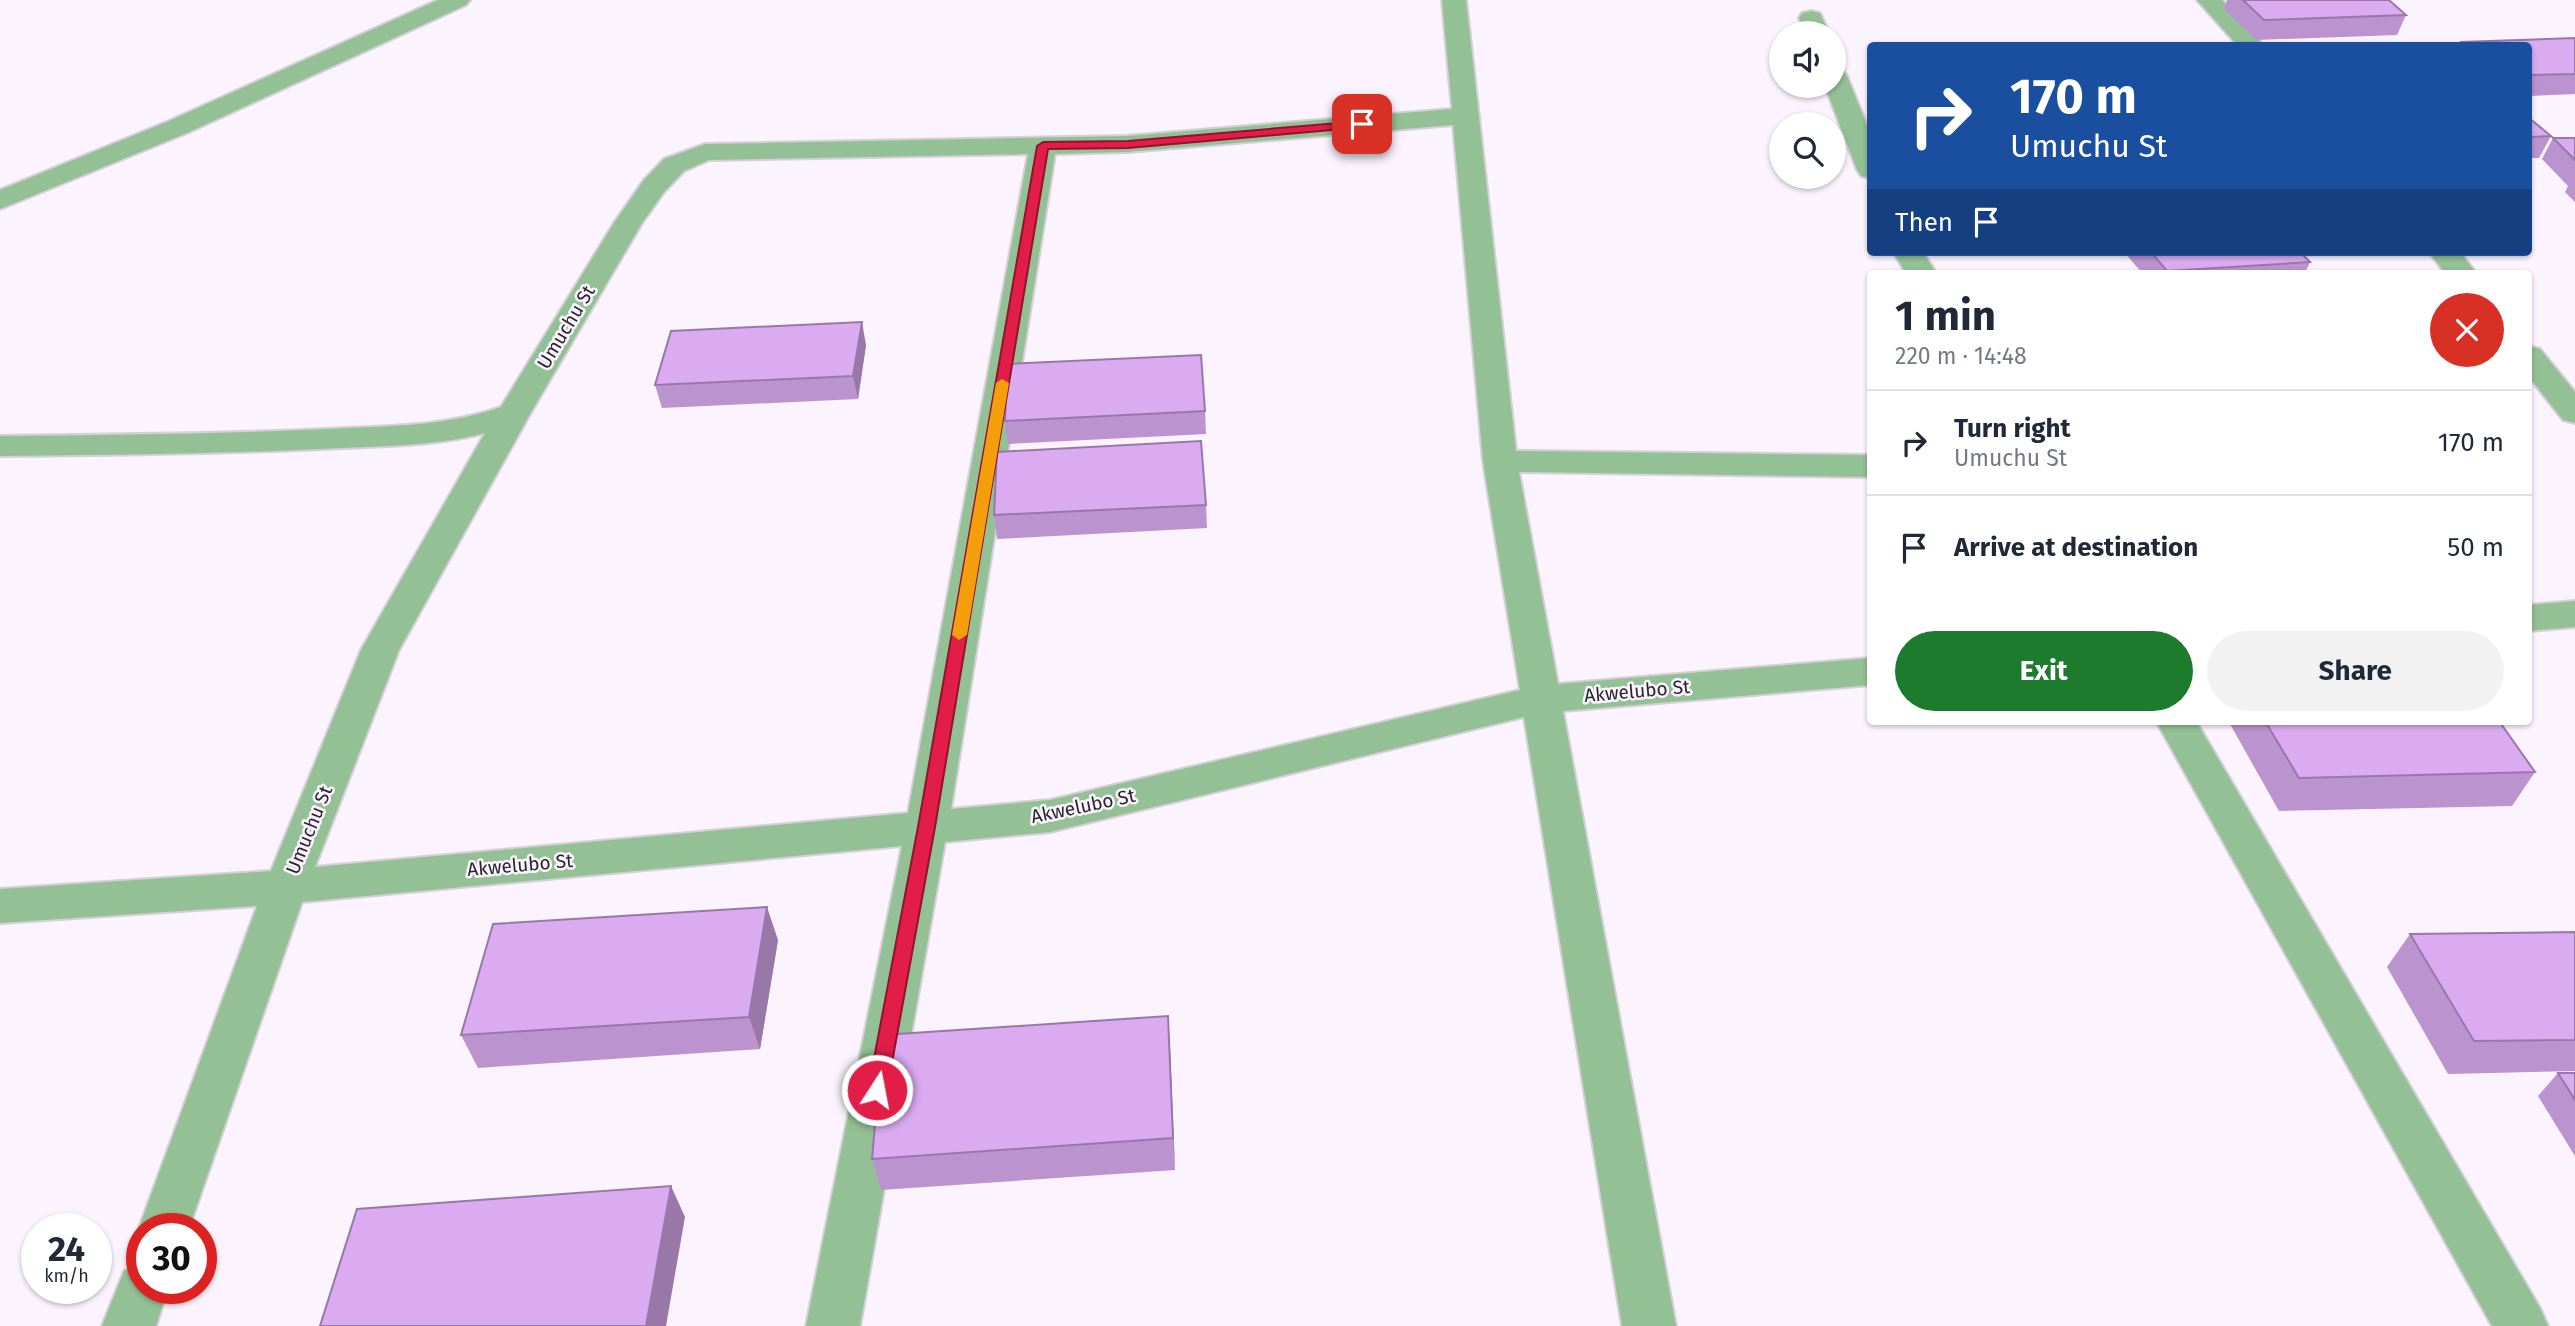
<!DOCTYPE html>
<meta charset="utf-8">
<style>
:root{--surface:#fff;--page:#f2f2f3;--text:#1f2937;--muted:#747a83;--line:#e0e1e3;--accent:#1c7b2d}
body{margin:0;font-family:"Fira Sans",sans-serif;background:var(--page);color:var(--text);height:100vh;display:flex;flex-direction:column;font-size:26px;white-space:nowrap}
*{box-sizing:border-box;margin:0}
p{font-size:23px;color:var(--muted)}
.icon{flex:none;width:38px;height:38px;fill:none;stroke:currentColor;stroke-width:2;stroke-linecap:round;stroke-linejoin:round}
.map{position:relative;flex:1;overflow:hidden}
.panel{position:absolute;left:1867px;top:270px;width:665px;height:455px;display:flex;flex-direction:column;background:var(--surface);border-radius:7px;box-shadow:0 2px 5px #0004}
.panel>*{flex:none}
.guide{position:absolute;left:1867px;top:42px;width:665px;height:214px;border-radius:7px;box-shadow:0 2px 5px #0004;background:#1a4fa0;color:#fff;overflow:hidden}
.buttons{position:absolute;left:1769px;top:21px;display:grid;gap:14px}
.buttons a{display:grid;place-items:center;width:77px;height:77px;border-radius:50%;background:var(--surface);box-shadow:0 2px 5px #0004;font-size:35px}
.speed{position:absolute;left:21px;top:1213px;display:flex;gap:14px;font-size:35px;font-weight:700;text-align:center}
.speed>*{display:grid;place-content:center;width:91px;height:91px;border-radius:50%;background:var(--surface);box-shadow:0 2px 5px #0004;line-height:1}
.speed small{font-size:18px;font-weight:400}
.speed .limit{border:10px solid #d22;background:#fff;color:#111}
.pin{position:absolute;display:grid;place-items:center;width:60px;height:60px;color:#fff;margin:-30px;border-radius:14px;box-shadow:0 4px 10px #0006}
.me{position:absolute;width:77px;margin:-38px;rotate:11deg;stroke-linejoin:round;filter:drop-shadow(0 0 5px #0008)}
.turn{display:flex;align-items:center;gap:24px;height:147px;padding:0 28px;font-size:32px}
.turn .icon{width:91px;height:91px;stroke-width:2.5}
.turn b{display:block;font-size:49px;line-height:60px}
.then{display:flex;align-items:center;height:66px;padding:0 28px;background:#0003;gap:14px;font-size:26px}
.round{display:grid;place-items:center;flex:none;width:74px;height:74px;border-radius:37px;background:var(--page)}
.headline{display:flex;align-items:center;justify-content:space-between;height:119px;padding:0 28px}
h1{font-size:42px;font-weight:700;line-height:52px}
.button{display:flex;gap:14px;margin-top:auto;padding:14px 28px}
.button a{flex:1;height:80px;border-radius:42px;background:var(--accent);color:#fff;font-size:28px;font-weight:700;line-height:80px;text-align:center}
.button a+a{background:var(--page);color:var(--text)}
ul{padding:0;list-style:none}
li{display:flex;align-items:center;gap:21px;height:105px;padding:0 28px;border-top:2px solid var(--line)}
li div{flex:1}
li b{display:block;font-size:26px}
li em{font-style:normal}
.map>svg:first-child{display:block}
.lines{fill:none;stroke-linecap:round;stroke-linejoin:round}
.street-casing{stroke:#d5cfd8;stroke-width:4}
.street{fill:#94c095;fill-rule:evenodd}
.wall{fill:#bb93cf}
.shaded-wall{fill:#9978a9}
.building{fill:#daabf1;stroke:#9978a9;stroke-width:2}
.route{fill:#e11d48;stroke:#92132f;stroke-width:2}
.slow{fill:#f59e0b}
.labels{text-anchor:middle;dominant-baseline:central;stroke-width:5;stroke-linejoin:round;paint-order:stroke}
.street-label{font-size:19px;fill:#29262b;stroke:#fbf4fe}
</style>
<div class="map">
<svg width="2575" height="1326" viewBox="0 0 2575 1326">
<rect width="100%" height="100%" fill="#fbf4fe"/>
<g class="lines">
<defs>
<g id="street">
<polygon points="438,0 470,0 466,5 187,133 0,209 0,190 169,121"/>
<path d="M1442 0H1466L1516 451 1871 455V477L1519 472 1558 684 1871 658V685L1563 711 1676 1326H1622L1524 717 1050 832 945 842 860 1326H806L902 846 302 902 189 1228H142V1235L139 1228 257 906 0 923V889L271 871 361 650 485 433C432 447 376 446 321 449 214 454 107 455 0 456V436C109 435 218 434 326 429 385 426 445 427 501 407L614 223 644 180 664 159 705 144 1127 136 1452 109ZM1453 125 1483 461 1520 690 1050 800 951 809 1055 154 1127 152ZM1028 154 908 813 315 867 399 650 530 414 642 223 664 192 684 171 709 160Z"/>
<polygon points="2197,0 2222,0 2264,46 2238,46"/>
<polygon points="1811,11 1820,13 1829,33 1805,33 1799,18 1802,13"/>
<polygon points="1834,68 1843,71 1847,76 1871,135 1871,178 1861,176 1857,170 1825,86 1834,86"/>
<polygon points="1893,252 1923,252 1936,273 1906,273"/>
<polygon points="2429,252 2460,252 2476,273 2445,273"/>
<polygon points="2529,346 2540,349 2575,392 2575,423 2563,420 2529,377"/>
<polygon points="2575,601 2575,627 2529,631 2529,605"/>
<polygon points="2156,721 2196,721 2540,1308 2548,1326 2492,1326"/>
<polygon points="142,1264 142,1288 168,1288 156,1326 102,1326 124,1271"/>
</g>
</defs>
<use href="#street" class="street-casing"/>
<use href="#street" class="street"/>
</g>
<g class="wall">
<polygon points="2227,0 2389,0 2406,15 2397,35 2256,40 2224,9"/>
<polygon points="2575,38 2575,94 2529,96 2529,46 2460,46 2462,42"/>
<polygon points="2529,118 2551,136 2539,158 2529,158"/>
<polygon points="2553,138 2575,138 2575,202 2565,192 2568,186 2542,159"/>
<polygon points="2124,252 2300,252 2310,262 2305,273 2142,273"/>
<polygon points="866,345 858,399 662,408 655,385"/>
<polygon points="1205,411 1206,434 1008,444 1005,421"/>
<polygon points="1206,505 1207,528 997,539 994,515"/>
<polygon points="2231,721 2499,721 2535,772 2512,806 2279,811 2230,724"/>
<polygon points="2575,932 2575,1071 2448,1074 2387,967 2410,934"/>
<polygon points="778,940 760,1049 478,1068 461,1035"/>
<polygon points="1168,1016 1170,1048 1175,1170 881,1190 872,1159"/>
<polygon points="2558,1073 2575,1073 2575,1156 2538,1096"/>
</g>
<g class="shaded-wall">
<polygon points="862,322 866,345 858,399 853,376"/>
<polygon points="767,907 778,940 760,1049 749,1017"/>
<polygon points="1168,1016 1170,1048 1175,1170 1173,1138"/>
<polygon points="671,1186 685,1217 666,1326 646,1326"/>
</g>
<g class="building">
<polygon points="2243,0 2389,0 2406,15 2264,20"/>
<polygon points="2575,38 2575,74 2529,75 2529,46 2466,46 2462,42"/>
<polygon points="2529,118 2551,136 2529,137"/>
<polygon points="2553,138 2575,138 2575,160"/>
<polygon points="2151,252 2300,252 2310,262 2167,271"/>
<polygon points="862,322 853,376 655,385 671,331"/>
<polygon points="1201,355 1205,411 1005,421 1007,364"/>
<polygon points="1201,441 1206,505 994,515 997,452"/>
<polygon points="2265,721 2499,721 2535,772 2299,778"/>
<polygon points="767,907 749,1017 461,1035 493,924"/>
<polygon points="2575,932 2575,1040 2474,1041 2410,934"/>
<polygon points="1168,1016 1173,1138 872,1159 883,1035"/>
<polygon points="2558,1073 2575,1073 2575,1100"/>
<polygon points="671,1186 646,1326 320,1326 357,1209"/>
</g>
<polygon class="route" points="1362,121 1367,124 1365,127 1128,148 1048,149 935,827 887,1090 884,1096 877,1098 870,1096 868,1090 918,827 1037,146 1043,142 1128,141"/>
<polygon class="slow" points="1002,379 1009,383 967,635 959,640 952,635 996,383"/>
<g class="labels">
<g class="street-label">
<text transform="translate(566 327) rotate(-59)">Umuchu St</text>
<text transform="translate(1637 691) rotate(-5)">Akwelubo St</text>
<text transform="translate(1083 806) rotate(-12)">Akwelubo St</text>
<text transform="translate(309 830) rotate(-68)">Umuchu St</text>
<text transform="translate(520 865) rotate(-5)">Akwelubo St</text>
</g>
</g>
</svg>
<div class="buttons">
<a><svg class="icon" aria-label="sound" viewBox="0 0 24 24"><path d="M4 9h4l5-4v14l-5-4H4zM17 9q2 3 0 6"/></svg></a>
<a><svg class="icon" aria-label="search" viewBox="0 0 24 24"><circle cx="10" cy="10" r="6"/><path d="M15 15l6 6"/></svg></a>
</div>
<div class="speed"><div>24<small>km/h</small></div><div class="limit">30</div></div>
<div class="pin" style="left:1362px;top:124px;background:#d93025"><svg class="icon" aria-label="arrive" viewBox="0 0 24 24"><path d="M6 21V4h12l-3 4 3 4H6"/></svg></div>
<svg class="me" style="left:877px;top:1090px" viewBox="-20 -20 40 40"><circle r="17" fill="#e11d48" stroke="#fff" stroke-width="3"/><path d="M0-11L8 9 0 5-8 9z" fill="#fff"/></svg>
<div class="guide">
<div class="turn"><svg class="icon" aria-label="right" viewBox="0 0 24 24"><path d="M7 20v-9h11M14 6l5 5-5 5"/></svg><div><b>170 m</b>Umuchu St</div></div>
<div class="then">Then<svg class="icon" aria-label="arrive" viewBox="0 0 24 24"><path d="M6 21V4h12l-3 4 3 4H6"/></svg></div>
</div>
<section class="panel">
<div class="headline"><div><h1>1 min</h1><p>220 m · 14:48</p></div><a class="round" style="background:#d93025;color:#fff"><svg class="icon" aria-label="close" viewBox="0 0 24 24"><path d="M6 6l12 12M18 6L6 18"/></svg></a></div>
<ul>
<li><svg class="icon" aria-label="right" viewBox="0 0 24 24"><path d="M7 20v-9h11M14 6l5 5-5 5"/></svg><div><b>Turn right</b><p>Umuchu St</p></div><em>170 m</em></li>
<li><svg class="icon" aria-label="arrive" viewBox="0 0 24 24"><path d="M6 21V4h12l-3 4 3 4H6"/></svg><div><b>Arrive at destination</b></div><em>50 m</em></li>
</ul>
<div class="button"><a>Exit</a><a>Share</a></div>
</section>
</div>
